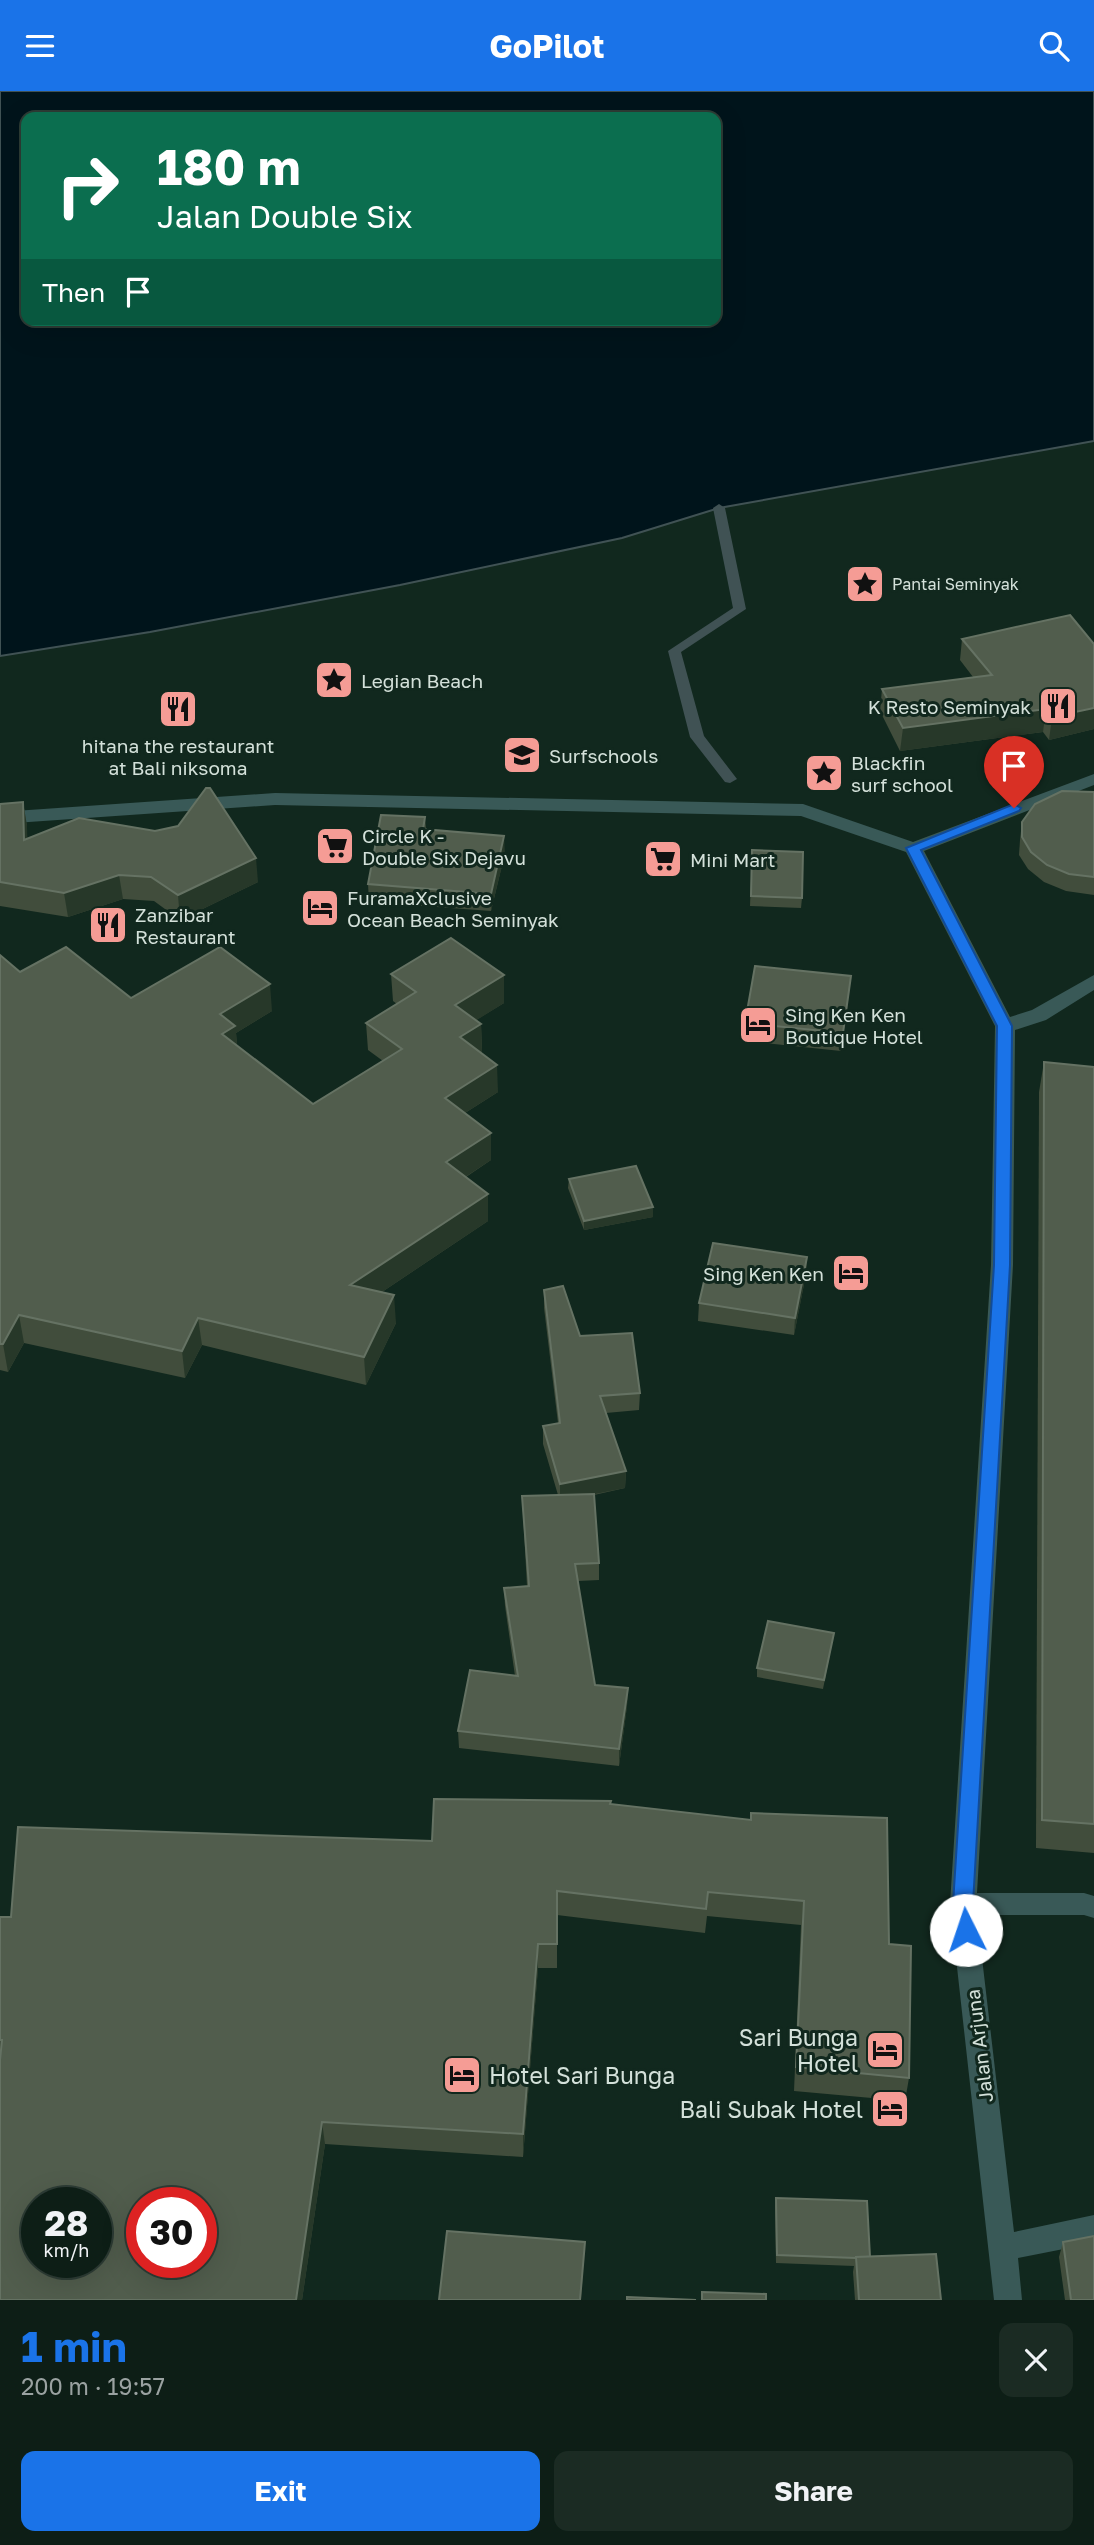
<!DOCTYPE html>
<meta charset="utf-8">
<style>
:root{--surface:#0d1e16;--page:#1b2b23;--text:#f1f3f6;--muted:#9aa2a1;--line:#2d3c35;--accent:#1a73e8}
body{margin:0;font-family:"Golos Text",sans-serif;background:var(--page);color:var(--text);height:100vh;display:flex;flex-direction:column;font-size:26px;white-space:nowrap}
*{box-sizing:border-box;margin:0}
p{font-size:23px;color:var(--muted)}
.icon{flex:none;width:38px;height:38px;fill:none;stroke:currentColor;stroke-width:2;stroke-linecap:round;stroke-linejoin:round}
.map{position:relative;height:2209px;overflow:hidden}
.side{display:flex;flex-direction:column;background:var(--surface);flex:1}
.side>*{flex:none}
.guide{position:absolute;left:21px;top:21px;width:700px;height:214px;border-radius:14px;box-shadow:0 7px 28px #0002,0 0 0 2px var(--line);background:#0b6e4f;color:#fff;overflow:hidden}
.speed{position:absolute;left:21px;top:2096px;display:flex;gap:14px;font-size:35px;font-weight:700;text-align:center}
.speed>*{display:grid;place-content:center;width:91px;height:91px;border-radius:50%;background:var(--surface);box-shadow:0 7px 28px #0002,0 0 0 2px var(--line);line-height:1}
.speed small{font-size:18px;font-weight:400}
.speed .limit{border:10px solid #d22;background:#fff;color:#111}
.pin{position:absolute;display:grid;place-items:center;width:60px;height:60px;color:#fff;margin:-72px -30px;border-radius:50% 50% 50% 0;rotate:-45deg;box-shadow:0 0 7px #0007}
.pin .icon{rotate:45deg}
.me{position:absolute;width:77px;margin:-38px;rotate:356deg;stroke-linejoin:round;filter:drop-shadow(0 0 5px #0008)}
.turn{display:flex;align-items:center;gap:24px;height:147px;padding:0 21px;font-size:32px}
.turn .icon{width:91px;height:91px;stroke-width:2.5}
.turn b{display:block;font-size:49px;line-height:60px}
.then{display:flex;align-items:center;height:66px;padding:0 21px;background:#0003;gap:14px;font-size:26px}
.round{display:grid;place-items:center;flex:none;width:74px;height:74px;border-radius:14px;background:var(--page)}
.headline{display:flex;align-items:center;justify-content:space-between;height:119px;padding:0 21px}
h1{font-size:42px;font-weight:700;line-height:52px;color:var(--accent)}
.action{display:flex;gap:14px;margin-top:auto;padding:14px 21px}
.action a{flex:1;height:80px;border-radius:14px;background:var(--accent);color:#fff;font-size:28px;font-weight:700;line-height:80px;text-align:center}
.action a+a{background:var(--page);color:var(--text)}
header{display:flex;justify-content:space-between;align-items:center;height:91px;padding:0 21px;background:var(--accent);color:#fff;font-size:32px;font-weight:700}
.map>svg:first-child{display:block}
.water{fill:#00141b;stroke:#405254;stroke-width:2;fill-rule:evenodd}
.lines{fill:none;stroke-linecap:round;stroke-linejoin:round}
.stream{fill:#405254;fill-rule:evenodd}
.minor{fill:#395957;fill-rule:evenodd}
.wall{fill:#414d3c}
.shaded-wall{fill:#273829}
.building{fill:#515d4d;stroke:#657263;stroke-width:2;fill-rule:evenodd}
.route{fill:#1a73e8;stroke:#114b97;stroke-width:2}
.labels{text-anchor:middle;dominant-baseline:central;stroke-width:6;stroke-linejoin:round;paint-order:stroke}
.far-poi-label{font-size:16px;fill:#d4e1da;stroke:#11281e;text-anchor:start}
.poi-label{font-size:19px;fill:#d4e1da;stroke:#11281e;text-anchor:start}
.street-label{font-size:19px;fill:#d4e1da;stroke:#11281e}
.near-poi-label{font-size:23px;fill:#d4e1da;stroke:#11281e;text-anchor:end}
</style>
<header><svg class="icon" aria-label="menu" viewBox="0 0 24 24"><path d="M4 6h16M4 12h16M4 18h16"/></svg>GoPilot<svg class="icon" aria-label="search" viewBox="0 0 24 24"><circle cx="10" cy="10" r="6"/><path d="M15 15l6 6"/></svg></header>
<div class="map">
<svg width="1094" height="2209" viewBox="0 0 1094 2209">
<rect width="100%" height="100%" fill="#11281e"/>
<path class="water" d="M0 0H1094V350L719 417 622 447 400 494 150 541 0 565ZM26 26H716V229H26Z"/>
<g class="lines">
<polygon class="stream" points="719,413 725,417 746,518 681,561 704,645 737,688 730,692 725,691 690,646 668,560 733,517 713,417"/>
<polygon class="minor" points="1094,683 1094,694 924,760 1010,926 1032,919 1094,884 1094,899 1046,929 1015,939 1013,1174 977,1802 1084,1802 1094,1805 1094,1827 1084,1824 977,1824 1014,2141 1094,2124 1094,2152 1018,2167 1022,2209 994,2209 950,1813 991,1174 995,935 906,761 801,725 275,714 0,733 0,721 275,702 803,713 913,751"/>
</g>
<g class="wall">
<polygon points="962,548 1094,553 1094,638 1049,649 1043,641 900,660 880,620 882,598 973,586 960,569"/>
<polygon points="1094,701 1094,804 1066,800 1044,791 1028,778 1019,764 1020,749 1022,731"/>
<polygon points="23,711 27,735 27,748 258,791 180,829 154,810 123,808 68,826 0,815 0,713"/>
<polygon points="425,726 426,738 505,762 491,820 369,811 368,793"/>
<polygon points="752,759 802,807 801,817 750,815"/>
<polygon points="0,864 20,881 131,907 272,920 236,942 237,955 313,1013 383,970 368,959 366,932 397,913 393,910 391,883 504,884 504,912 476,929 481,933 482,960 481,961 498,1001 465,1022 491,1069 466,1086 488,1103 488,1130 382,1201 396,1232 366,1294 202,1254 185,1287 24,1252 8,1281 0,1279"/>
<polygon points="851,885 841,960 744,950 745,932"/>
<polygon points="1044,971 1094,976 1094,1762 1036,1757 1039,1001"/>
<polygon points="569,1088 653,1126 584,1139 568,1097"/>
<polygon points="807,1166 806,1183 794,1244 698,1230 699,1212"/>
<polygon points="544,1199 580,1245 640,1302 639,1319 606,1322 626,1380 625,1397 594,1404 599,1472 599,1489 578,1490 595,1594 628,1597 627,1615 619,1675 459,1657 458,1640 515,1585 505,1515 504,1497 527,1495 522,1405 558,1404 543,1353 543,1335 558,1332 544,1217"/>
<polygon points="834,1542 823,1598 757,1586 757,1577"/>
<polygon points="611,1714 889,1853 909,1987 905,2010 794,2000 801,1834 707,1825 705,1842 557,1824 557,1877 538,1877 523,2066 325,2053 302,2209 0,2209 0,1826 11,1826 432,1750"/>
<polygon points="776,2107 870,2166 941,2209 855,2209 853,2181 854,2175 776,2172 775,2115"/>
<polygon points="1063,2151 1094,2209 1065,2209 1059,2166"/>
</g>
<g class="shaded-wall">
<polygon points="1094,617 1094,638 1049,649 1052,626"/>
<polygon points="1046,618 1043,641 900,660 903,637"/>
<polygon points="23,711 27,735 28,774 24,749"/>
<polygon points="504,745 505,762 491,820 491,803"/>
<polygon points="256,767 258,791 180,829 178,804"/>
<polygon points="119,784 123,808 68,826 64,802"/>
<polygon points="504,884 504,912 456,942 455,914"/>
<polygon points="851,885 849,903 841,960 843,942"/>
<polygon points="270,893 272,920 236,942 238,962 224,970 220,923"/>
<polygon points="481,933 482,960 461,973 460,946"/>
<polygon points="497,974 498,1001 446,1034 445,1007"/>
<polygon points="491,1042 491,1069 447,1098 446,1071"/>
<polygon points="488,1103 488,1130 352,1221 350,1194"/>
<polygon points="653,1116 653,1126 584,1139 584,1130"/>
<polygon points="807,1166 806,1183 794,1244 795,1227"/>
<polygon points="394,1204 396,1232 366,1294 364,1266"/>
<polygon points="19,1224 24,1252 8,1281 3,1253"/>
<polygon points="198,1227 202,1254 185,1287 182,1260"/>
<polygon points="626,1380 625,1397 560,1410 560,1393"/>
<polygon points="628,1597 627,1615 619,1675 619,1658"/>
<polygon points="538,1853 538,1877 523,2066 523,2043"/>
<polygon points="322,2031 325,2053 302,2209 296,2209"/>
<polygon points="585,2151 581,2209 580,2209"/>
</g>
<g class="building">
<polygon points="1070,524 1094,553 1094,617 1052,626 1046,618 903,637 882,598 992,584 962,548"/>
<polygon points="206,697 210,697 256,767 178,804 151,786 119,784 64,802 0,791 0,713 23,711 24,749 79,727 155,740 178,735"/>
<polygon points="1062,700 1094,701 1094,786 1069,783 1047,774 1031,761 1022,746 1022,731 1035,713"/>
<polygon points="381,724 425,726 423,738 504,745 491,803 368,793"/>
<polygon points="752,759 803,761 802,807 751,805"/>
<polygon points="451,847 504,884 455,914 481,933 460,946 497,974 445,1007 491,1042 446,1071 488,1103 350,1194 394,1204 364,1266 198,1227 182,1260 19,1224 3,1253 0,1253 0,864 20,881 66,856 131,907 220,856 270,893 220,923 235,935 222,943 313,1013 402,958 366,932 416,901 391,883"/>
<polygon points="755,875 851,885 843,942 745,932"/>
<polygon points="1044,971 1094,976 1094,1733 1042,1729"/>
<polygon points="636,1075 653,1116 584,1130 569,1088"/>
<polygon points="713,1152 807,1166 795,1227 699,1212"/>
<polygon points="563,1195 580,1245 632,1242 640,1302 600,1305 626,1380 560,1393 543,1335 560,1332 544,1199"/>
<polygon points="594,1403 599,1472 575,1473 595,1594 628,1597 619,1658 458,1640 470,1579 518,1585 504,1497 529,1495 522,1405"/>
<polygon points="768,1530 834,1542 824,1589 757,1577"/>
<path d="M434 1708 611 1710 610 1713 751 1729V1722L887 1727 889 1853 911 1855 909 1987 796 1976 804 1810 708 1801 706 1818 557 1800V1853H538L523 2043 322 2031 296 2209H0V1969L2 1949H0V1826H11L18 1736 432 1750ZM37 2112H96V2172H37ZM142 2112H201V2172H142Z"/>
<polygon points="776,2107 867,2110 870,2166 856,2167 777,2164"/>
<polygon points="447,2140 585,2151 580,2209 439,2209"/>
<polygon points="1094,2145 1094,2209 1071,2209 1063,2151"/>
<polygon points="936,2163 941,2209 859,2209 856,2166"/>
<polygon points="702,2201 766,2203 766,2209 702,2209"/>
<polygon points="627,2206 696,2209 627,2209"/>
</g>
<polygon class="route" points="1014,713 1021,717 1019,720 921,759 1012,935 1010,1174 973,1813 976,1839 973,1845 966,1848 959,1845 953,1813 994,1174 997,935 906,757"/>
<defs>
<symbol id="sight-square" viewBox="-11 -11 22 22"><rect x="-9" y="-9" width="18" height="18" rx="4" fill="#f59c95" stroke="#11281e"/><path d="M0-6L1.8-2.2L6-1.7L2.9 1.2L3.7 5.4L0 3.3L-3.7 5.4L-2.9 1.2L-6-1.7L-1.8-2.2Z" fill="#111"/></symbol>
<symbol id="restaurant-square" viewBox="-11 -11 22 22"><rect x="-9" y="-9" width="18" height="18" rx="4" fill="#f59c95" stroke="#11281e"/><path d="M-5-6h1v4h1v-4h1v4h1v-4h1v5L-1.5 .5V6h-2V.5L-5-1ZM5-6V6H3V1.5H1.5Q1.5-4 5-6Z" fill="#111"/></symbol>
<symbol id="school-square" viewBox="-11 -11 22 22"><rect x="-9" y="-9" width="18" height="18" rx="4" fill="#f59c95" stroke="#11281e"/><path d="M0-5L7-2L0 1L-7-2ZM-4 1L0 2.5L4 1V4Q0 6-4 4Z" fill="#111"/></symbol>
<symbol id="supermarket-square" viewBox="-11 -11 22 22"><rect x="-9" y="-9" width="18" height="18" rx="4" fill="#f59c95" stroke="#11281e"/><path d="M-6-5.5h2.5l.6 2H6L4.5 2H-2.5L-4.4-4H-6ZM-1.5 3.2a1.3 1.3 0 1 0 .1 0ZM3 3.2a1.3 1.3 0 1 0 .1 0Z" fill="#111"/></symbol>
<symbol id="hotel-square" viewBox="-11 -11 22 22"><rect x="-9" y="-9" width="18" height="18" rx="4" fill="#f59c95" stroke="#11281e"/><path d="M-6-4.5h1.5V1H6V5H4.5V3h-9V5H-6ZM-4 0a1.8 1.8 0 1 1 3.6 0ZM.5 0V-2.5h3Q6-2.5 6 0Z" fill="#111"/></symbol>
</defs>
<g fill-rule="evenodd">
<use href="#sight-square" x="843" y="471" width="44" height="44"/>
<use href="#sight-square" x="312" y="567" width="44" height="44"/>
<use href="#restaurant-square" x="1036" y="593" width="44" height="44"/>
<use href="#restaurant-square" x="156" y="596" width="44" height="44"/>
<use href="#school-square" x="500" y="642" width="44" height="44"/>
<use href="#sight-square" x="802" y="660" width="44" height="44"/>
<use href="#supermarket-square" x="313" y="733" width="44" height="44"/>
<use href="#supermarket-square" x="641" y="746" width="44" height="44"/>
<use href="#hotel-square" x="298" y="795" width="44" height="44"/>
<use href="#restaurant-square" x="86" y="812" width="44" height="44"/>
<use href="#hotel-square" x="736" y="912" width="44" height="44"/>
<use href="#hotel-square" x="829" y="1160" width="44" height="44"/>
<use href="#hotel-square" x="863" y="1937" width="44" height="44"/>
<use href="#hotel-square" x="440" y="1962" width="44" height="44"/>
<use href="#hotel-square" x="868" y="1996" width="44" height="44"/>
</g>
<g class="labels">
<g class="far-poi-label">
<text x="892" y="493">Pantai Seminyak</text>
</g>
<g class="poi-label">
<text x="361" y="589">Legian Beach</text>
<text x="1031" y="615" text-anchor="end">K Resto Seminyak</text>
<text x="178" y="654" text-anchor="middle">hitana the restaurant<tspan x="178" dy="22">at Bali niksoma</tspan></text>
<text x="549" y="664">Surfschools</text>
<text x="851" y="671">Blackfin<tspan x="851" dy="22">surf school</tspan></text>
<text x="362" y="744">Circle K -<tspan x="362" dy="22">Double Six Dejavu</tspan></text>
<text x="690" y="768">Mini Mart</text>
<text x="347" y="806">FuramaXclusive<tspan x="347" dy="22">Ocean Beach Seminyak</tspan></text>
<text x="135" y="823">Zanzibar<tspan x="135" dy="22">Restaurant</tspan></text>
<text x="785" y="923">Sing Ken Ken<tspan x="785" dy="22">Boutique Hotel</tspan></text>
<text x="824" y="1182" text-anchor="end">Sing Ken Ken</text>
</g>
<g class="street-label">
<text transform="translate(979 1955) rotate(-97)">Jalan Arjuna</text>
</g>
<g class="near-poi-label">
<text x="858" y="1946">Sari Bunga<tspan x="858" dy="26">Hotel</tspan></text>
<text x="489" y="1984" text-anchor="start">Hotel Sari Bunga</text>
<text x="863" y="2018">Bali Subak Hotel</text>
</g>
</g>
</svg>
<div class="speed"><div>28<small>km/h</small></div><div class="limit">30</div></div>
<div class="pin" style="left:1014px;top:717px;background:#d93025"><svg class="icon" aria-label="arrive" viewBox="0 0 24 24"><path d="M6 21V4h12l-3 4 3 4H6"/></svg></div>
<svg class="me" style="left:966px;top:1839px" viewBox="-20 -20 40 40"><circle r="19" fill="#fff"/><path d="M0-13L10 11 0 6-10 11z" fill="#1a73e8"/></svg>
<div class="guide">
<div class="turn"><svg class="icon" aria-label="right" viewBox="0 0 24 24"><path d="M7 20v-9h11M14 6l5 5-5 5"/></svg><div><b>180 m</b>Jalan Double Six</div></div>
<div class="then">Then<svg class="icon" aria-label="arrive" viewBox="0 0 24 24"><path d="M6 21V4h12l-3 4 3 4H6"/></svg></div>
</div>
</div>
<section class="side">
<div class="headline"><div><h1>1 min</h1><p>200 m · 19:57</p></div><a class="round"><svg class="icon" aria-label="close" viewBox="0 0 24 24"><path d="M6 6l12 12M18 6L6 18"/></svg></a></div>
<div class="action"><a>Exit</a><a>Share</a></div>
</section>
